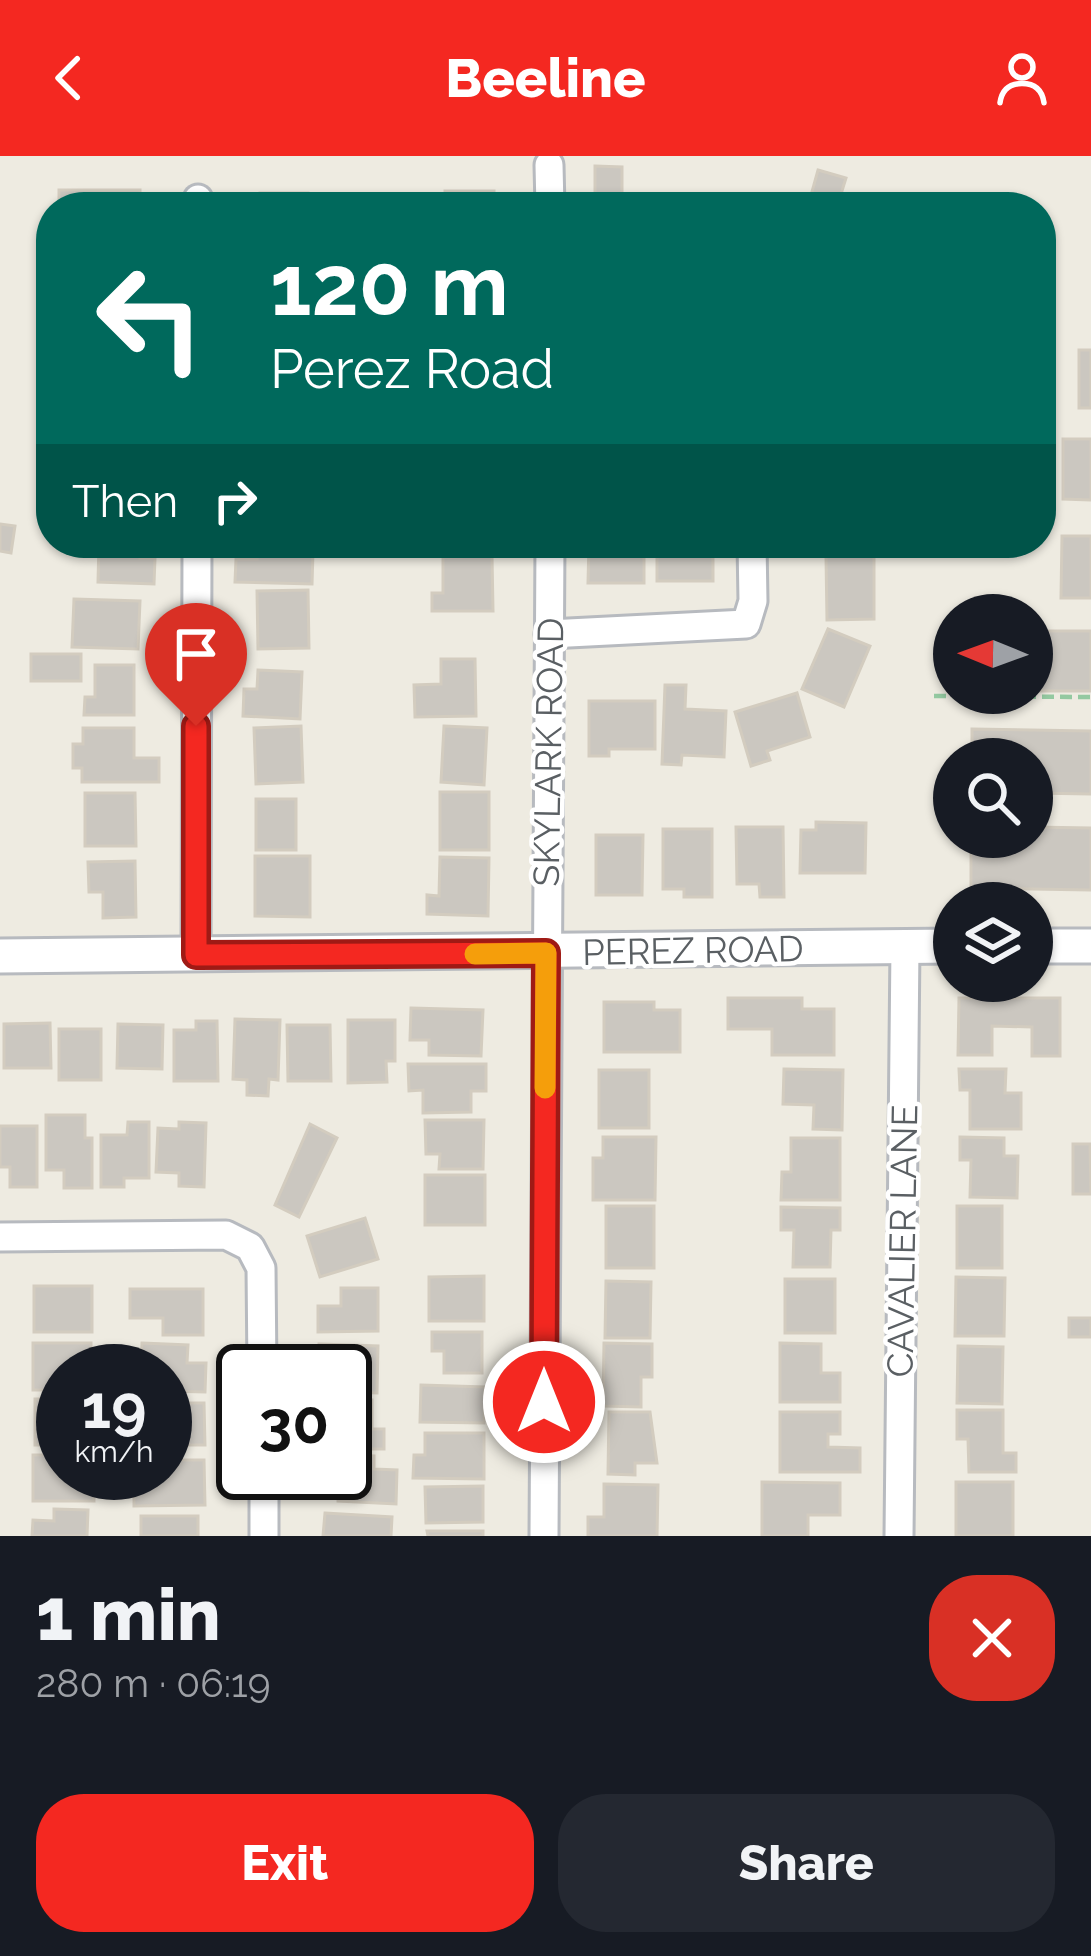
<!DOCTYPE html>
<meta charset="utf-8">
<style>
:root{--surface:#171b24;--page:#242831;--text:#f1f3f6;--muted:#9ea1a6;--accent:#f42821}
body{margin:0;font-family:Raleway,sans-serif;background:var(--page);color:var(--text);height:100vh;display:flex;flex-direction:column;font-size:45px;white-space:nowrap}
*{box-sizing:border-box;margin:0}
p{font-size:39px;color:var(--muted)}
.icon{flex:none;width:66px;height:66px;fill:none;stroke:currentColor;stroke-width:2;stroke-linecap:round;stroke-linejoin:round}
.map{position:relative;height:1380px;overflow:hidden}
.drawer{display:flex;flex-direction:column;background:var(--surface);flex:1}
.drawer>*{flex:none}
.top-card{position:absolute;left:36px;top:36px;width:1020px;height:366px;border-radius:48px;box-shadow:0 3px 9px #0004;background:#00695c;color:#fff;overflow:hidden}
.needle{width:78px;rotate:271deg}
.tools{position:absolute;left:933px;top:438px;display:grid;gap:24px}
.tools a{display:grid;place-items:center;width:120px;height:120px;border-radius:50%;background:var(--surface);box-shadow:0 3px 9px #0004;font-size:60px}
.speed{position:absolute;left:36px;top:1188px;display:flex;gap:24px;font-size:60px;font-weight:700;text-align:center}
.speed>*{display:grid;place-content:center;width:156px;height:156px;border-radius:50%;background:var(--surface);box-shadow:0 3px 9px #0004;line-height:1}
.speed small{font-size:30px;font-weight:400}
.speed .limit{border:6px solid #111;border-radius:18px;background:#fff;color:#111}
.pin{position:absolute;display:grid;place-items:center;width:102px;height:102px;color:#fff;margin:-123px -51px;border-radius:50% 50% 50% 0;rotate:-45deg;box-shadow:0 0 12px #0007}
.pin .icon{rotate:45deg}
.me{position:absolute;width:132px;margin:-66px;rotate:0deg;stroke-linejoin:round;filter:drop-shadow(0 0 9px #0008)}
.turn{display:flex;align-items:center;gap:42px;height:252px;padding:0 36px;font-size:54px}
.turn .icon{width:156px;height:156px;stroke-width:2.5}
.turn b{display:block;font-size:84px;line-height:102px}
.then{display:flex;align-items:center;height:114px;padding:0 36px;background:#0003;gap:24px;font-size:45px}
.round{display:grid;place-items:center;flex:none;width:126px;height:126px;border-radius:48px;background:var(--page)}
.headline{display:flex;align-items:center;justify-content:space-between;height:204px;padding:0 36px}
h1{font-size:72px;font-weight:800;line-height:90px}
.action{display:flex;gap:24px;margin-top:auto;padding:24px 36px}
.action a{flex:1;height:138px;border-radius:48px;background:var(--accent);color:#fff;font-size:48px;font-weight:800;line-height:138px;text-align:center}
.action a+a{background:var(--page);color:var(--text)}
header{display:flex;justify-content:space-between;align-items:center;height:156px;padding:0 36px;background:var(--accent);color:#fff;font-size:54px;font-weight:800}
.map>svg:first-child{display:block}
.building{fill:#cbc7c0;stroke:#d3ccbf;stroke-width:3}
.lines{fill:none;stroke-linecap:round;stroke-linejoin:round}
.minor-casing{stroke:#b7babf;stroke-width:33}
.tertiary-casing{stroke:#b7babf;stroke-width:39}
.path{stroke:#94c9a1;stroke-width:4.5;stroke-dasharray:12 6;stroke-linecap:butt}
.minor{stroke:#fff;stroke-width:27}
.tertiary{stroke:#fff;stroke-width:33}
.route-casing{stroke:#9f1a15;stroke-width:30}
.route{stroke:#f42821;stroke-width:21}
.slow{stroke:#f59e0b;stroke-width:21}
.labels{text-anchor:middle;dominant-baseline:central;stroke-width:9;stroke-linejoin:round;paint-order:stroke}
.street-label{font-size:36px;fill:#5a5f63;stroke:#fff}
</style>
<header><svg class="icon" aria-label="back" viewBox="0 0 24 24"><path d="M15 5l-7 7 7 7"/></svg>Beeline<svg class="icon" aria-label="person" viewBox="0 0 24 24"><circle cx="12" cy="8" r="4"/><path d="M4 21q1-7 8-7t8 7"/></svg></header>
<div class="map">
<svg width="1091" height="1380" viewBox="0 0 1091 1380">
<rect width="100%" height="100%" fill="#eeebe1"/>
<g class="building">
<polygon points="595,10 622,11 622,43 657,43 657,51 595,51"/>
<polygon points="818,14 846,22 837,51 808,50"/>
<rect x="59" y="34" width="81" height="17"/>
<rect x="445" y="35" width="49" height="16"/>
<rect x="260" y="37" width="48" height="14"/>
<rect x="1079" y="194" width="12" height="58"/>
<polygon points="1063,283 1091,283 1091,344 1063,343"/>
<polygon points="0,368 15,370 11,397 0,395"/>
<polygon points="1062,380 1091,380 1091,442 1061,442"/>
<polygon points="99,387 141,387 140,402 155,402 154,428 98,426"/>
<polygon points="257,387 296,387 296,395 313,396 312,428 235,426 236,403 257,403"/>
<polygon points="589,387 644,387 644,427 588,427"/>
<rect x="657" y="387" width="56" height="38"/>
<rect x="782" y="387" width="100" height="6"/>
<polygon points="492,400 493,455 432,455 432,437 443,437 443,401"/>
<polygon points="826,400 874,400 874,463 827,464"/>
<polygon points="308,434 309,492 258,493 257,435"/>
<polygon points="74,443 140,445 138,493 72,491"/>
<polygon points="828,473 870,490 844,551 802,533"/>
<rect x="1032" y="475" width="59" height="60"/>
<rect x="31" y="498" width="50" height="27"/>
<polygon points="441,503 475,503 476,560 415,561 414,529 441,528"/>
<polygon points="95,509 134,509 134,559 84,559 85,541 95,541"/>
<polygon points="258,514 302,516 300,563 243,560 244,533 257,533"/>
<polygon points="665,529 686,529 685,553 726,555 724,601 682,599 681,609 662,608"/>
<polygon points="797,537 810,581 767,595 770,604 751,610 735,556"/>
<polygon points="589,545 655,545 655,593 609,593 609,600 589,600"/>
<polygon points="301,570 303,626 256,628 254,572"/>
<polygon points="444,570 487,572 484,629 441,626"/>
<polygon points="83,572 134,572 134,602 159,602 159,626 82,626 82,612 73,612 73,588 83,588"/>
<polygon points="972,573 1091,575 1091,638 1032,637 1032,603 972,603"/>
<rect x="440" y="636" width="49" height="58"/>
<polygon points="85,637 135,637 136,690 85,690"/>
<rect x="256" y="643" width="40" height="51"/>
<polygon points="816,666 866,667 865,717 800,717 801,674 816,674"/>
<polygon points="736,671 783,671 784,741 760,741 759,728 737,728"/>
<polygon points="1032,671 1091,672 1091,734 971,732 971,681 1032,681"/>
<polygon points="663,673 712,673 712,741 684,741 684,733 663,733"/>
<polygon points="596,679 643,679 642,739 596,739"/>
<polygon points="255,700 310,700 310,761 255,760"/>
<polygon points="440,701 489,702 488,760 427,758 427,739 439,740"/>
<polygon points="135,705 136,761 103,762 103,736 89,736 88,706"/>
<polygon points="728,842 802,842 802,853 834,853 834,899 772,899 772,873 728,873"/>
<polygon points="959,842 1060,842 1060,900 1032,900 1032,871 992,870 992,899 958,899"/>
<polygon points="604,846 654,846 654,854 680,854 680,896 604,896"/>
<polygon points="411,852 483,854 481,900 429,899 429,884 410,884"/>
<polygon points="235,863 280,864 278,924 269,923 268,940 247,939 247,924 233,923"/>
<polygon points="348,864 395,864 395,905 386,905 387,926 348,927"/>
<polygon points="196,865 217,865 218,925 174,925 174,874 196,874"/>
<polygon points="50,867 51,912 4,912 4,868"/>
<polygon points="118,868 163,869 162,913 117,912"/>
<polygon points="287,869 330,869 331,925 288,925"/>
<rect x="59" y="873" width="42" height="51"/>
<polygon points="408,908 486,908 486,935 471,935 471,956 423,957 423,934 409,935"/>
<polygon points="784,913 843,914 842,974 813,973 814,949 783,948"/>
<polygon points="959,913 1006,913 1005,937 1021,937 1021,973 970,973 970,934 960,934"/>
<rect x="599" y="914" width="50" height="58"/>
<polygon points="46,959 85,959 85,982 92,982 92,1032 64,1032 64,1014 46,1014"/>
<polygon points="425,964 484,964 483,1013 439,1013 440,998 426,998"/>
<polygon points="128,966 149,966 149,1022 124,1022 124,1031 101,1031 101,979 127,979"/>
<polygon points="179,966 206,967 204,1031 179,1030 179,1017 156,1016 158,972 179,973"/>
<polygon points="310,968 337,982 299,1061 275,1049"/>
<polygon points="0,970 37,970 37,1031 10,1031 10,1011 0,1011"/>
<polygon points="603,981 656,981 655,1044 593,1044 593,1002 603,1002"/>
<polygon points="960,981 1004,982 1004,1000 1018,1000 1017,1042 970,1041 971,1004 960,1004"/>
<polygon points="791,982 840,982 840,1044 781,1044 782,1016 791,1016"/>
<polygon points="1073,988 1090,988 1091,1038 1073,1038"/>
<rect x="425" y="1019" width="60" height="50"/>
<rect x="606" y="1050" width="48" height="62"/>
<rect x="957" y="1050" width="45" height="62"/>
<polygon points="781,1051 840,1052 840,1074 831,1074 830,1111 793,1111 794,1074 781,1074"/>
<polygon points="365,1062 378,1103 320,1121 307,1080"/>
<polygon points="484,1120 484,1165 429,1165 429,1121"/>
<polygon points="956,1121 1005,1122 1004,1180 955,1180"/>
<rect x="785" y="1123" width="50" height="54"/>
<polygon points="606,1125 651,1126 650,1182 605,1182"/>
<rect x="34" y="1130" width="58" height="46"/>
<polygon points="341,1132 378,1132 378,1175 318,1176 318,1150 341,1150"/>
<polygon points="130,1133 203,1133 203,1179 163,1179 163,1162 130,1162"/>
<rect x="1069" y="1162" width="22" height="19"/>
<polygon points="432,1176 482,1176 482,1217 444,1217 444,1195 432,1195"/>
<polygon points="33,1187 91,1187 91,1215 63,1215 63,1234 33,1234"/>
<polygon points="142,1187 188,1189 187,1207 206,1207 205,1236 165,1235 165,1215 141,1215"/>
<polygon points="604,1187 652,1188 652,1221 641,1221 641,1251 603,1250"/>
<polygon points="780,1187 821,1188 821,1217 840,1217 840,1246 780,1246"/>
<polygon points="319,1188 378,1190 377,1237 345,1236 345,1215 318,1215"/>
<polygon points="958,1190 1003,1191 1002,1248 957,1247"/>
<polygon points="421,1229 485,1231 484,1267 420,1266"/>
<rect x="35" y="1243" width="28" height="46"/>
<polygon points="345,1244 372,1244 372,1273 384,1273 384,1293 345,1293"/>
<polygon points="165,1247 204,1247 205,1289 165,1289"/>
<polygon points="957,1254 1003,1254 1003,1297 1016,1297 1016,1316 969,1316 968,1283 957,1283"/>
<polygon points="609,1256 650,1256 657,1307 635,1307 635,1319 608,1318"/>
<polygon points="780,1256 840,1256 840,1278 828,1278 828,1291 860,1292 860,1316 780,1316"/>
<polygon points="425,1277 484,1277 484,1323 413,1322 414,1299 425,1299"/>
<polygon points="33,1299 63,1299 63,1317 112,1317 112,1327 94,1327 94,1345 33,1345"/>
<polygon points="345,1299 374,1300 374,1313 397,1314 396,1348 338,1345 338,1326 315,1325 315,1317 345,1317"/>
<polygon points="165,1304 204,1304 205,1349 134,1350 134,1317 165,1317"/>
<polygon points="762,1326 840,1327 840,1359 808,1359 808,1380 762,1380"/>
<rect x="956" y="1326" width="57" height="54"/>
<polygon points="604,1328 658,1329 657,1380 588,1380 588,1361 604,1361"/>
<polygon points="483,1330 483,1366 426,1367 425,1331"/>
<polygon points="54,1353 88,1354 87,1380 32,1380 33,1364 54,1365"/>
<polygon points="325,1357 392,1361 391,1380 323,1380"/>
<rect x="141" y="1360" width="57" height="20"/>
<polygon points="427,1375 483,1375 483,1380 428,1380"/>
</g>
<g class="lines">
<defs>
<g id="minor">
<polyline points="549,9 550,51"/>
<polyline points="198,51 198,43"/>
<polyline points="549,478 746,468 753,445 752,387"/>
<polyline points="196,799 197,387"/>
<polyline points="0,1081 226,1079 250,1091 261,1112 262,1215"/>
<polyline points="264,1317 264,1380"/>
<polyline points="544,1380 550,387"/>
<polyline points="899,1380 905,790"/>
</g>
<g id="tertiary">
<polyline points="1032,790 1091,790"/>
<polyline points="0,800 954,790"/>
</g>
</defs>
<use href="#minor" class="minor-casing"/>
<use href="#tertiary" class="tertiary-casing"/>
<polyline class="path" points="934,540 1091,541"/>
<use href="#minor" class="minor"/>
<use href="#tertiary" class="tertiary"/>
</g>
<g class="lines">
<defs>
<polyline id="route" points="196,570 196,799 546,797 544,1246"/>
</defs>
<use href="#route" class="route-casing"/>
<use href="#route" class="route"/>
<polyline class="slow" points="475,798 546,797 545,932"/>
</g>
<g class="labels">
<g class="street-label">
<text transform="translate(548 596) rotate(-89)">SKYLARK ROAD</text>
<text transform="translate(693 794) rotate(-1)">PEREZ ROAD</text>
<text transform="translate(902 1085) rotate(-89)">CAVALIER LANE</text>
</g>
</g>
</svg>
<div class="tools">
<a><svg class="needle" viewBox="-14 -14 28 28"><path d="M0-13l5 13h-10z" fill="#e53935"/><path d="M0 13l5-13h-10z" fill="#9ea1a6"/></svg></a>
<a><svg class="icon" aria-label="search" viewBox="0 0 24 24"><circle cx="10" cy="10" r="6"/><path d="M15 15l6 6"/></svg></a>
<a><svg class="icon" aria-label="layers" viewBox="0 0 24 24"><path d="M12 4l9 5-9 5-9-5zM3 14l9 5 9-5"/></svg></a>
</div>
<div class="speed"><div>19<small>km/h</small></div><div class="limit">30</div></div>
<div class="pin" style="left:196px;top:570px;background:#d93025"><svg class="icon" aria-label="arrive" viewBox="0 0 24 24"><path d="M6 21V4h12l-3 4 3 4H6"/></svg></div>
<svg class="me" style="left:544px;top:1246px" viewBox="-20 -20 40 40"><circle r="17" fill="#f42821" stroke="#fff" stroke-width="3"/><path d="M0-11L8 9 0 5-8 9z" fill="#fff"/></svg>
<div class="top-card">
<div class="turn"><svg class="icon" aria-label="left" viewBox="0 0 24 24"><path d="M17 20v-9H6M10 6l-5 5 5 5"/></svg><div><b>120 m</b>Perez Road</div></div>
<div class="then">Then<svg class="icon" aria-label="right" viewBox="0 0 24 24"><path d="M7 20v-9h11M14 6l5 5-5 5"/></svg></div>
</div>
</div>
<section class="drawer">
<div class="headline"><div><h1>1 min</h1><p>280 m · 06:19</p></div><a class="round" style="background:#d93025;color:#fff"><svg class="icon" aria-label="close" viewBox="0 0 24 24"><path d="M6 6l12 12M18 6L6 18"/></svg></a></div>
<div class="action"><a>Exit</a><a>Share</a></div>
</section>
